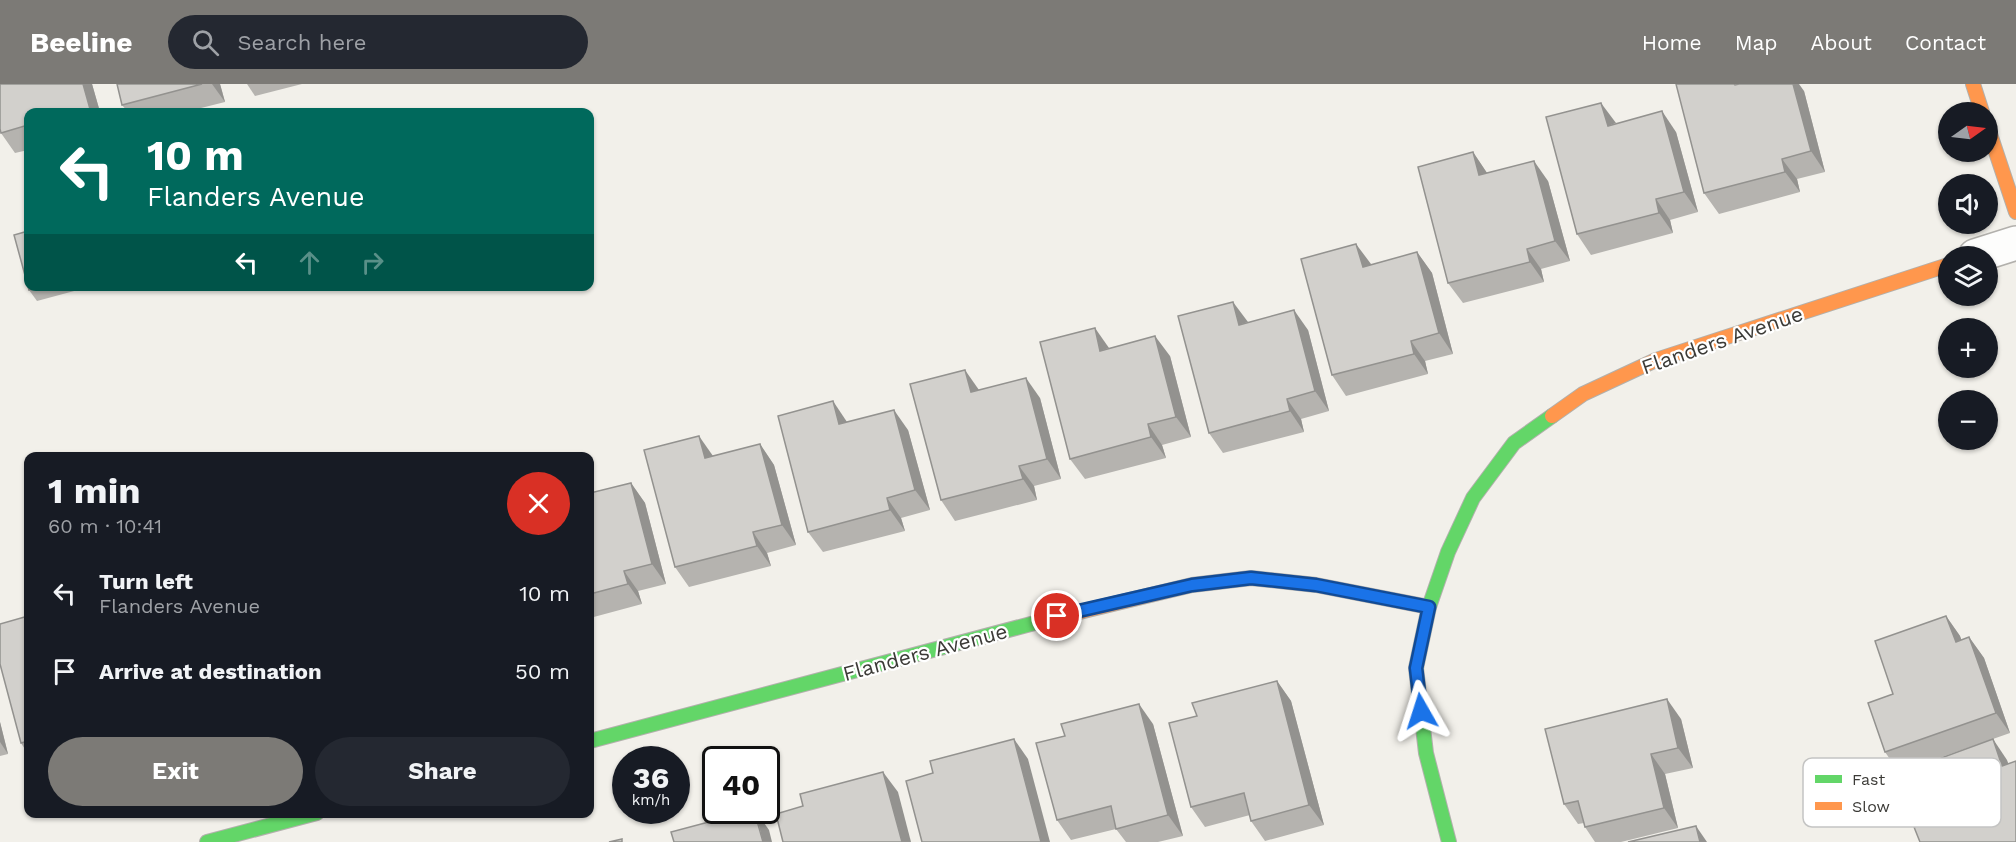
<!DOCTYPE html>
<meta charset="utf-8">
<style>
:root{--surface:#171b24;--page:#242831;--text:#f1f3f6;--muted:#9ea1a6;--accent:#7c7a76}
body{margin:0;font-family:"Work Sans",sans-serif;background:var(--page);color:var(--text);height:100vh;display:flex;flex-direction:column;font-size:22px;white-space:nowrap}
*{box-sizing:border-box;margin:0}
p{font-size:20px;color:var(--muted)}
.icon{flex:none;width:33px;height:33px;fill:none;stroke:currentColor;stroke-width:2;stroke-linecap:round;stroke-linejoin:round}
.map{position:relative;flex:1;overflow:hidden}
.drawer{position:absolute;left:24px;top:368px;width:570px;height:366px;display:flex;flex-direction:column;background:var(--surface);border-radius:12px;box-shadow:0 2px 4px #0004}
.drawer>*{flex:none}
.top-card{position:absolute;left:24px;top:24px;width:570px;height:183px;border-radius:12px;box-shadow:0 2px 4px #0004;background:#00695c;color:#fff;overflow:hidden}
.needle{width:39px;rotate:76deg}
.buttons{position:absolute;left:1938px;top:18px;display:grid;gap:12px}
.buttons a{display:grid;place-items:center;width:60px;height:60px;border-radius:50%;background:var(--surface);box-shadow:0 2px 4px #0004;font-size:30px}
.speed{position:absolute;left:612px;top:662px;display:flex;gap:12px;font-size:30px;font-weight:700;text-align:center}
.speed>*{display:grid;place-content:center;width:78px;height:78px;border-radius:50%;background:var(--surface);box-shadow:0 2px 4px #0004;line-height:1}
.speed small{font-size:15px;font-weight:400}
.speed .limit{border:3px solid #111;border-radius:9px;background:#fff;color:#111}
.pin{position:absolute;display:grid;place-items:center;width:51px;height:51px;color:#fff;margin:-26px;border:3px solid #fff;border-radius:50%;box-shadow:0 2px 6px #0007}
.me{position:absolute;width:66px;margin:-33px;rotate:354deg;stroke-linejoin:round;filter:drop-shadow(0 0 4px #0008)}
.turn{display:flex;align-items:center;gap:21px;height:126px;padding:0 24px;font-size:27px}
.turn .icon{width:78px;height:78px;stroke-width:2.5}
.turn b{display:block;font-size:42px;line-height:51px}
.lanes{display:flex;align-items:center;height:57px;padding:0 24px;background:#0003;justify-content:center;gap:30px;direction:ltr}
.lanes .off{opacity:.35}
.round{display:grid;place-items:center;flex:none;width:63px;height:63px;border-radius:32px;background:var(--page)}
.head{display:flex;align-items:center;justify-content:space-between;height:102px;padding:0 24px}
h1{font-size:36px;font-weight:700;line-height:45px}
.action{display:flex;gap:12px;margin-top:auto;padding:12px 24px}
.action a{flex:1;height:69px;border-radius:36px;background:var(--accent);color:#fff;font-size:24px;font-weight:700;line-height:69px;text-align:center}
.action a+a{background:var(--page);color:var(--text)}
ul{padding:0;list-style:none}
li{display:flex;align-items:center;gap:18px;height:78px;padding:0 24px}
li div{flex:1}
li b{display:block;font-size:22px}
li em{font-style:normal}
header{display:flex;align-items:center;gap:36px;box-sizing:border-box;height:84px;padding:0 30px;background:var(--accent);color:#fff}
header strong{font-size:28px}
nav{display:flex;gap:33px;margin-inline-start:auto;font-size:21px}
.search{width:420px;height:54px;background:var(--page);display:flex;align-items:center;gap:15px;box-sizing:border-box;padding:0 21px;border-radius:33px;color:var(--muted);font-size:22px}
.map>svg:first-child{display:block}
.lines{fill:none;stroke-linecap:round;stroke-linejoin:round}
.street-casing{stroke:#b2b0ac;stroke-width:36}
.fast-casing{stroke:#b2b0ac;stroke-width:16}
.slow-casing{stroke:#b2b0ac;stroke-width:16}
.street{stroke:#fdfdfc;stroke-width:33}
.fast{stroke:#63d668;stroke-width:14}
.slow{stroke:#ff974d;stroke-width:14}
.wall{fill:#b5b3af}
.shaded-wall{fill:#93928f}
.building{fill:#d2d0cc;stroke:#93928f;stroke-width:1.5}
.route-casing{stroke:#114b97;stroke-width:15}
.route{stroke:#1a73e8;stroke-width:10}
.labels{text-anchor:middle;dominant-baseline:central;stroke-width:4.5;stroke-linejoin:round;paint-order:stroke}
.street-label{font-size:21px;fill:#3c3b37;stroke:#fff}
.key{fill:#fff;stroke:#c4c4c3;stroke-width:1.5}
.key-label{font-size:16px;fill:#3c3b37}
</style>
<header>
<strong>Beeline</strong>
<div class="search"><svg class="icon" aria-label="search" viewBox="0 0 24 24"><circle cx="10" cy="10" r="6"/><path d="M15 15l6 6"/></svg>Search here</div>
<nav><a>Home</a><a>Map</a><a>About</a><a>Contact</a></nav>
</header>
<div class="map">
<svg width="2016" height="758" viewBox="0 0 2016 758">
<rect width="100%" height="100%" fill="#f2f0ea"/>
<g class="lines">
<defs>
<polyline id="street" points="1975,172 2016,159"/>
<g id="fast">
<polyline points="590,657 1042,537"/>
<polyline points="207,758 317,729"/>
<polyline points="1449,758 1426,669 1416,584 1429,523 1448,468 1473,414 1514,359 1552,332"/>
</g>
<g id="slow">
<polyline points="1973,0 1982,28"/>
<polyline points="1988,44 2016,128"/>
<polyline points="1552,332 1583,310 1656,276 1948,181"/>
<polyline points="1042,537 1192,501 1251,494 1316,501 1429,523"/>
</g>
</defs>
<use href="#street" class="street-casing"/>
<use href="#fast" class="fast-casing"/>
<use href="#slow" class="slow-casing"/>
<use href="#street" class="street"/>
<use href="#fast" class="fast"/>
<use href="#slow" class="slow"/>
</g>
<g class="wall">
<polygon points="0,0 92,0 100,28 28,28 28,66 15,69 1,49 0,45"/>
<polygon points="117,0 220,0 225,18 185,28 128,28 122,21"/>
<polygon points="247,0 302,0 255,12"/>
<polygon points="1804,7 1825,88 1797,95 1800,108 1719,130 1704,109"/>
<polygon points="1616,39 1676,48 1698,128 1670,136 1673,149 1591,171 1577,150"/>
<polygon points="1473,68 1487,89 1548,97 1570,177 1541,185 1544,198 1463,219 1448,199"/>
<polygon points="1417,168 1432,189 1453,270 1425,277 1428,290 1346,312 1332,291 1371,181"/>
<polygon points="28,202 89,202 89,203 37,217 29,206"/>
<polygon points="1248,238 1308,246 1329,327 1301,335 1304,348 1223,369 1209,349"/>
<polygon points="1170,272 1191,353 1162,361 1166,374 1085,395 1070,375"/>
<polygon points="979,306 1040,314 1061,395 1034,402 1037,416 955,437 941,416"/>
<polygon points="847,338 908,346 930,426 901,434 905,447 823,468 808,448"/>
<polygon points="760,360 774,381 796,461 767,469 771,482 689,503 675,483 713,372"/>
<polygon points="631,399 645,419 666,500 638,507 642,520 590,534 590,409"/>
<polygon points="28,532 28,670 21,659"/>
<polygon points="1946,532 1960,552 1961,556 1969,553 1984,574 2010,649 1899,688 1885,668 1893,610"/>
<polygon points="1277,597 1291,617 1324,741 1265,757 1251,737 1250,731 1205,743 1191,723 1197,632"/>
<polygon points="1681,635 1693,684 1665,690 1678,744 1621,758 1595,758 1585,743 1584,739 1578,740 1564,720"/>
<polygon points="0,638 8,670 0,672"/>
<polygon points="1153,640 1183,752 1158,758 1126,758 1116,745 1071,756 1057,736"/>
</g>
<g class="shaded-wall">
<polygon points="83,0 92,0 100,28 92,28 90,25"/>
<polygon points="212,0 220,0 225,18"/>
<polygon points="1793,0 1799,0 1804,7 1825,88 1811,67"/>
<polygon points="1601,19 1616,39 1608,42"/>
<polygon points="1662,27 1676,48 1698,128 1684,108"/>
<polygon points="1473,68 1487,89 1479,91"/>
<polygon points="1782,75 1797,95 1800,108 1785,88"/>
<polygon points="1534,77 1548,97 1570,177 1555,157"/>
<polygon points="1656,115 1670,136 1673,149 1659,129"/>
<polygon points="1356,160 1371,180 1377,204 1363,183"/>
<polygon points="1527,165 1541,185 1544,198 1530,178"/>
<polygon points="1417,168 1432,189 1453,270 1439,249"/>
<polygon points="1233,218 1248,238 1239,241"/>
<polygon points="1294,226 1308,246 1329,327 1315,307"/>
<polygon points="1095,244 1109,264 1100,267"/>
<polygon points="1155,252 1170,272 1191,353 1176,333"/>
<polygon points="1411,257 1425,277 1428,290 1414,270"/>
<polygon points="965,286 979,306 971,308"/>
<polygon points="1026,294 1040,314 1061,395 1047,375"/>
<polygon points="1287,315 1301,335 1304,348 1290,327"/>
<polygon points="833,317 847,338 839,340"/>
<polygon points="894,326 908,346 930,426 915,406"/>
<polygon points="1148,340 1162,361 1166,374 1151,353"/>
<polygon points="699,352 713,372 705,374"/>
<polygon points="760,360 774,381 796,461 782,441"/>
<polygon points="1019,382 1034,402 1037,416 1023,395"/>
<polygon points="631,399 645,419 666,500 652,480"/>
<polygon points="887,414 901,434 905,447 890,426"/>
<polygon points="753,448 767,469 771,482 757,462"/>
<polygon points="624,487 638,507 642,520 628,500"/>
<polygon points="1946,532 1960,552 1970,578 1956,558"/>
<polygon points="1969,553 1984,574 2010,649 1996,629"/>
<polygon points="1277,597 1291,617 1324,741 1309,721"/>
<polygon points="1667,615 1681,635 1693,684 1678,664"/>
<polygon points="1139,620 1153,640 1183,752 1168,731"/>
<polygon points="0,638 8,670 0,658"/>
<polygon points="1014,655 1028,675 1050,758 1041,758"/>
<polygon points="1993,655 2007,676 2016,701 2002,682"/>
<polygon points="1651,670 1665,690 1678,744 1664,724"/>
<polygon points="883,688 898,708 911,758 902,758"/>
<polygon points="755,726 769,746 772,758 763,758"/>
<polygon points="1696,742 1707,758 1700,758"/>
</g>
<g class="building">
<polygon points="0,0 83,0 90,25 78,28 28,28 28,41 1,49 0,45"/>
<polygon points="117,0 202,0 122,21"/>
<polygon points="1676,0 1734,0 1735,1 1739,0 1793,0 1811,67 1782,75 1785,88 1704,109"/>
<polygon points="1601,19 1608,42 1662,27 1684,108 1656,115 1659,129 1577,150 1546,33"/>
<polygon points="1473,68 1479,91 1534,77 1555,157 1527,165 1530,178 1448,199 1418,83"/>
<polygon points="28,147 28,202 44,202 29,206 14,151"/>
<polygon points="1356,160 1363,183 1417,168 1439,249 1411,257 1414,270 1332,291 1301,175"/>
<polygon points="1233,218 1239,241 1294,226 1315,307 1287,315 1290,327 1209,349 1178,232"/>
<polygon points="1095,244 1100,267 1155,252 1176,333 1148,340 1151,353 1070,375 1040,258"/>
<polygon points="965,286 971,308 1026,294 1047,375 1019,382 1023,395 941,416 910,300"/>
<polygon points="833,317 839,340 894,326 915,406 887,414 890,426 808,448 778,332"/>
<polygon points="699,352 705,374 760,360 782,441 753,448 757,462 675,483 644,366"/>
<polygon points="631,399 652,480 624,487 628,500 590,510 590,409"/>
<polygon points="28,532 28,657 21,659 0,580 0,540"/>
<polygon points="1946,532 1956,558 1969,553 1996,629 1885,668 1868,619 1893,610 1875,557"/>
<polygon points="1277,597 1309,721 1251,737 1244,709 1191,723 1169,639 1197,632 1192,619"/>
<polygon points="1667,615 1678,664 1651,670 1664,724 1585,743 1578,717 1564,720 1545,645"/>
<polygon points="1139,620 1168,731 1116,745 1111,722 1057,736 1036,659 1065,652 1061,640"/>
<polygon points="1014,655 1041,758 922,758 906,697 933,689 930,677"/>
<polygon points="1993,655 2002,682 2016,677 2016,758 1920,758 1914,743 1940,734 1922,681"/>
<polygon points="883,688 902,758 783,758 776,730 803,722 800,710"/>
<polygon points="754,726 763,758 674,758 671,748"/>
<polygon points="1696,742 1700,758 1628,758"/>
<polygon points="622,755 622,758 609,758"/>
</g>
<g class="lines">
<defs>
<polyline id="route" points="1057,532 1192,501 1251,494 1316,501 1429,523 1416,584 1421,627"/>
</defs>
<use href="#route" class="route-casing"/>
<use href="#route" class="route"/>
</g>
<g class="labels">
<g class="street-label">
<text transform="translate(1722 256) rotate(-19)">Flanders Avenue</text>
<text transform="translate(925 568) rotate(-15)">Flanders Avenue</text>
</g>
</g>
<rect x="1803" y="674" width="198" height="69" rx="9" class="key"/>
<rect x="1815" y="691" width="27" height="8" fill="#63d668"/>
<rect x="1815" y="718" width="27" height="8" fill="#ff974d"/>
<g class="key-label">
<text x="1852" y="701">Fast</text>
<text x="1852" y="728">Slow</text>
</g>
</svg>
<div class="buttons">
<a><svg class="needle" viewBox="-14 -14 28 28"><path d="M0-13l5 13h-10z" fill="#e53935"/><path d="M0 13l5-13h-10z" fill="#9ea1a6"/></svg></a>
<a><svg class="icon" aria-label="sound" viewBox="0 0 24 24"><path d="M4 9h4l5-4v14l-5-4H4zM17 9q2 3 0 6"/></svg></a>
<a><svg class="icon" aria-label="layers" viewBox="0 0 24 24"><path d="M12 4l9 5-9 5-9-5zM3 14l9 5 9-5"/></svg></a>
<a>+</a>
<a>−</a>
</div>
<div class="speed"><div>36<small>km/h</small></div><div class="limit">40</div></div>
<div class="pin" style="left:1057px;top:532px;background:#d93025"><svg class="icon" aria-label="arrive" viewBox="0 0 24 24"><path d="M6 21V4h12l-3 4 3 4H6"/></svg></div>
<svg class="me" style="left:1421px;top:627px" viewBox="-20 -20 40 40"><path d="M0-17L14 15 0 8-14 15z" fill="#1a73e8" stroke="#fff" stroke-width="4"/></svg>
<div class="top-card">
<div class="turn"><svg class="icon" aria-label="left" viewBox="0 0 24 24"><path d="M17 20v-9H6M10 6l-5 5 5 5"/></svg><div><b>10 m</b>Flanders Avenue</div></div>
<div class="lanes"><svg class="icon" aria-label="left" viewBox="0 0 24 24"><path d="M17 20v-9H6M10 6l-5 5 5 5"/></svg><svg class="icon off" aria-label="ahead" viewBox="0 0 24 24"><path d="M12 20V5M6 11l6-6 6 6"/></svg><svg class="icon off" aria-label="right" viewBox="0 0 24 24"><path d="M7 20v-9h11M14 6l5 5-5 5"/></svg></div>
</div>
<section class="drawer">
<div class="head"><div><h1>1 min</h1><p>60 m · 10:41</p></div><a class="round" style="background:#d93025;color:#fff"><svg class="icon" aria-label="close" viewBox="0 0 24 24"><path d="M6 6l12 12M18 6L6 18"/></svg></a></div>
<ul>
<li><svg class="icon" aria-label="left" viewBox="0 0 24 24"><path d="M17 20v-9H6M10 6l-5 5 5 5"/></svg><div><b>Turn left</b><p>Flanders Avenue</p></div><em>10 m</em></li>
<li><svg class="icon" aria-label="arrive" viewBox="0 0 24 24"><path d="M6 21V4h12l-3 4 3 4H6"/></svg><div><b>Arrive at destination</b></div><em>50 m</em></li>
</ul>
<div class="action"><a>Exit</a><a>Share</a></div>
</section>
</div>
